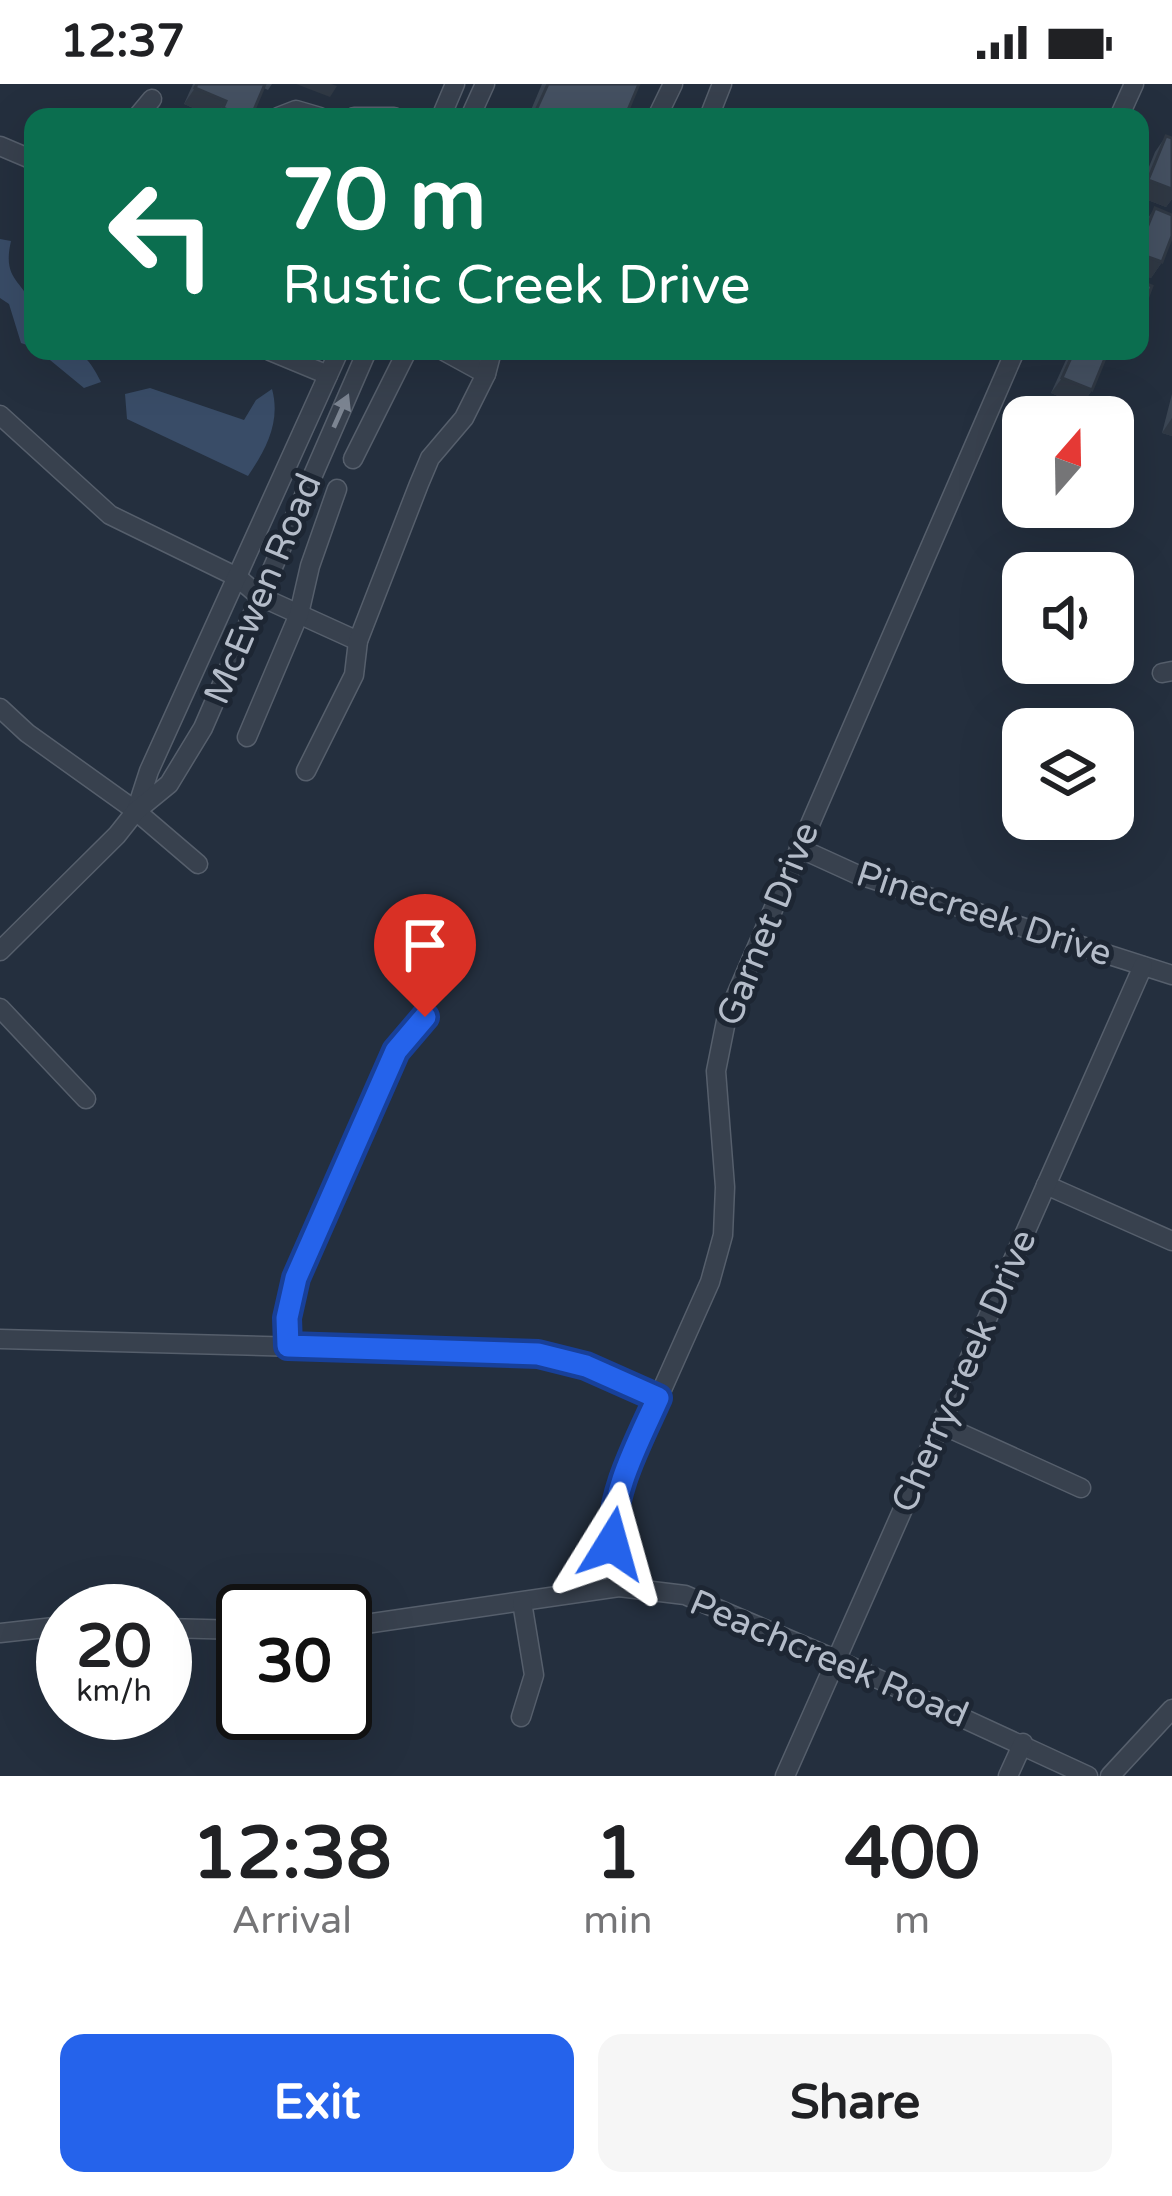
<!DOCTYPE html>
<style>
:root{--surface:#fff;--page:#f6f6f6;--text:#202124;--muted:#757577;--accent:#2563eb}
body{margin:0;font-family:"Varela Round",sans-serif;background:var(--page);color:var(--text);height:100vh;display:flex;flex-direction:column;font-size:45px;white-space:nowrap}
*{box-sizing:border-box;margin:0}
p{font-size:39px;color:var(--muted)}
.icon{flex:none;width:66px;height:66px;fill:none;stroke:currentColor;stroke-width:2;stroke-linecap:round;stroke-linejoin:round}
.map{position:relative;height:1692px;overflow:hidden}
.sheet{display:flex;flex-direction:column;background:var(--surface);flex:1}
.sheet>*{flex:none}
.banner{position:absolute;left:24px;top:24px;width:1125px;height:252px;border-radius:24px;box-shadow:0 12px 48px #0002;background:#0b6e4f;color:#fff;overflow:hidden}
.needle{width:78px;rotate:20deg}
.fabs{position:absolute;left:1002px;top:312px;display:grid;gap:24px}
.fabs a{display:grid;place-items:center;width:132px;height:132px;border-radius:24px;background:var(--surface);box-shadow:0 12px 48px #0002;font-size:60px}
.speed{position:absolute;left:36px;top:1500px;display:flex;gap:24px;font-size:60px;font-weight:700;text-align:center}
.speed>*{display:grid;place-content:center;width:156px;height:156px;border-radius:50%;background:var(--surface);box-shadow:0 12px 48px #0002;line-height:1}
.speed small{font-size:30px;font-weight:400}
.speed .limit{border:6px solid #111;border-radius:18px;background:#fff;color:#111}
.pin{position:absolute;display:grid;place-items:center;width:102px;height:102px;color:#fff;margin:-123px -51px;border-radius:50% 50% 50% 0;rotate:-45deg;box-shadow:0 0 12px #0007}
.pin .icon{rotate:45deg}
.me{position:absolute;width:132px;margin:-66px;rotate:8deg;stroke-linejoin:round;filter:drop-shadow(0 0 9px #0008)}
.turn{display:flex;align-items:center;gap:42px;height:252px;padding:0 60px;font-size:54px}
.turn .icon{width:156px;height:156px;stroke-width:2.5}
.turn b{display:block;font-size:84px;line-height:102px}
.eta{display:flex;justify-content:space-evenly;align-items:center;height:204px;text-align:center}
.eta b{font-size:72px;font-weight:800;line-height:84px}
.action{display:flex;gap:24px;margin-top:auto;padding:24px 60px}
.action a{flex:1;height:138px;border-radius:24px;background:var(--accent);color:#fff;font-size:48px;font-weight:800;line-height:138px;text-align:center}
.action a+a{background:var(--page);color:var(--text)}
.status{display:flex;justify-content:space-between;align-items:center;height:84px;padding:0 60px;background:var(--surface);direction:ltr}
.status svg{height:33px;fill:currentColor}
.map>svg:first-child{display:block}
.water{fill:#394c67}
.lines{fill:none;stroke-linecap:round;stroke-linejoin:round}
.minor-casing{stroke:#565f6c;stroke-width:21}
.minor{stroke:#38414e;stroke-width:18}
.wall{fill:#3b4654}
.shaded-wall{fill:#303945}
.building{fill:#455162;stroke:#303945;stroke-width:3}
.oneway{fill:#7c8592}
.route-casing{stroke:#184099;stroke-width:30}
.route{stroke:#2563eb;stroke-width:21}
.labels{text-anchor:middle;dominant-baseline:central;stroke-width:10;stroke-linejoin:round;paint-order:stroke}
.street-label{font-size:36px;fill:#b4bcc9;stroke:#1d2633}
</style>
<div class="status"><b>12:37</b><svg viewBox="0 0 49 12"><path d="M0 12V9h3v3zM5 12V6h3v6zM10 12V3h3v9zM15 12V0h3v12zM26 1h20v11H26zM47 4h2v5h-2z"/></svg></div>
<div class="map">
<svg width="1172" height="1692" viewBox="0 0 1172 1692">
<rect width="100%" height="100%" fill="#242f3e"/>
<g class="water">
<path d="M0 155 11 157C2 196 22 195 32 222 36 233 33 252 33 263L21 259 9 220 0 214Z"/>
<path d="M39 267C76 267 83 262 101 298L84 304Z"/>
<path d="M150 304 244 336 256 316 272 305C281 338 266 365 248 392L127 335 125 310Z"/>
</g>
<g class="lines">
<defs>
<g id="minor">
<polyline points="137,33 152,15"/>
<polyline points="278,33 296,26 320,33"/>
<polyline points="354,33 394,33"/>
<polyline points="441,33 455,0"/>
<polyline points="470,33 485,0"/>
<polyline points="657,33 673,0"/>
<polyline points="709,33 722,0"/>
<polyline points="1119,33 1134,0"/>
<polyline points="0,62 33,76"/>
<polyline points="270,267 328,291"/>
<polyline points="444,267 486,290"/>
<polyline points="0,331 110,431 237,493 259,512 358,557"/>
<polyline points="353,375 407,267"/>
<polyline points="1162,589 1172,587"/>
<polyline points="0,624 27,649 136,727 198,780"/>
<polyline points="247,653 299,530 310,482 337,405"/>
<polyline points="306,687 354,591 358,557 419,400 430,374 464,334 486,290 492,267"/>
<polyline points="136,727 149,687 339,267"/>
<polyline points="799,764 856,790 1172,891"/>
<polyline points="0,867 117,751 136,727 169,700 203,644 367,267"/>
<polyline points="0,924 86,1015"/>
<polyline points="1046,1101 1172,1157"/>
<polyline points="0,1255 524,1269 585,1282 658,1314"/>
<polyline points="288,1262 287,1235 295,1194 396,967 425,933"/>
<polyline points="940,1340 1081,1404"/>
<polyline points="619,1503 611,1440 619,1402 710,1198 723,1151 725,1103 716,987 727,932 1015,267"/>
<polyline points="345,1543 619,1503 685,1511 837,1576 1088,1692"/>
<polyline points="165,1544 243,1546"/>
<polyline points="0,1549 63,1542"/>
<polyline points="521,1633 534,1591 522,1518"/>
<polyline points="785,1692 1143,882"/>
<polyline points="1008,1692 1023,1659"/>
<polyline points="1110,1692 1172,1625"/>
</g>
</defs>
<use href="#minor" class="minor-casing"/>
<use href="#minor" class="minor"/>
</g>
<g class="wall">
<polygon points="193,0 272,0 268,6 264,4 251,33 214,33 184,20"/>
<polygon points="542,0 639,0 625,33 528,33"/>
<polygon points="1166,52 1172,54 1172,115 1166,123 1140,113 1140,105 1155,68"/>
<polygon points="1155,124 1162,178 1151,194 1140,190 1140,149 1144,140"/>
<polygon points="1070,267 1108,267 1092,306 1081,322 1051,309"/>
<polygon points="1172,310 1172,352 1162,349"/>
</g>
<g class="shaded-wall">
<polygon points="296,0 331,0 337,2 330,13"/>
<polygon points="195,4 226,17 215,33 184,20"/>
<polygon points="1148,96 1172,105 1172,115 1166,123 1140,113 1140,107"/>
<polygon points="1140,170 1162,178 1151,194 1140,190"/>
<polygon points="1062,294 1092,306 1081,322 1051,309"/>
<polygon points="1172,334 1172,352 1162,349"/>
</g>
<g class="building">
<polygon points="197,0 265,0 251,33 228,33 230,27 223,24 226,17 195,4"/>
<polygon points="548,0 639,0 625,33 533,33"/>
<polygon points="1166,52 1172,54 1172,105 1148,96"/>
<polygon points="1155,124 1172,131 1172,152 1162,178 1140,170 1140,161"/>
<polygon points="1140,197 1152,202 1141,231 1144,232 1140,243"/>
<polygon points="1074,267 1108,267 1092,306 1062,294"/>
</g>
<defs><path id="oneway-solid" d="M-6-.8H1V-3.2L6.5 0L1 3.2V.8H-6Z" transform="scale(3)"/></defs>
<use class="oneway" href="#oneway-solid" transform="translate(341 327) rotate(-66)"/>
<g class="lines">
<defs>
<path id="route" d="M425 933 396 967 296 1194 287 1234 288 1262 538 1270 586 1282 658 1314C637 1361 611 1407 612 1460"/>
</defs>
<use href="#route" class="route-casing"/>
<use href="#route" class="route"/>
</g>
<g class="labels">
<g class="street-label">
<text transform="translate(263 505) rotate(-67)">McEwen Road</text>
<text transform="translate(984 830) rotate(18)">Pinecreek Drive</text>
<text transform="translate(768 840) rotate(-68)">Garnet Drive</text>
<text transform="translate(964 1287) rotate(-66)">Cherrycreek Drive</text>
<text transform="translate(829 1575) rotate(23)">Peachcreek Road</text>
</g>
</g>
</svg>
<div class="fabs">
<a><svg class="needle" viewBox="-14 -14 28 28"><path d="M0-13l5 13h-10z" fill="#e53935"/><path d="M0 13l5-13h-10z" fill="#757577"/></svg></a>
<a><svg class="icon" aria-label="sound" viewBox="0 0 24 24"><path d="M4 9h4l5-4v14l-5-4H4zM17 9q2 3 0 6"/></svg></a>
<a><svg class="icon" aria-label="layers" viewBox="0 0 24 24"><path d="M12 4l9 5-9 5-9-5zM3 14l9 5 9-5"/></svg></a>
</div>
<div class="speed"><div>20<small>km/h</small></div><div class="limit">30</div></div>
<div class="pin" style="left:425px;top:933px;background:#d93025"><svg class="icon" aria-label="arrive" viewBox="0 0 24 24"><path d="M6 21V4h12l-3 4 3 4H6"/></svg></div>
<svg class="me" style="left:612px;top:1460px" viewBox="-20 -20 40 40"><path d="M0-17L14 15 0 8-14 15z" fill="#2563eb" stroke="#fff" stroke-width="4"/></svg>
<div class="banner">
<div class="turn"><svg class="icon" aria-label="left" viewBox="0 0 24 24"><path d="M17 20v-9H6M10 6l-5 5 5 5"/></svg><div><b>70 m</b>Rustic Creek Drive</div></div>
</div>
</div>
<section class="sheet">
<div class="eta">
<div><b>12:38</b><p>Arrival</p></div>
<div><b>1</b><p>min</p></div>
<div><b>400</b><p>m</p></div>
</div>
<div class="action"><a>Exit</a><a>Share</a></div>
</section>
